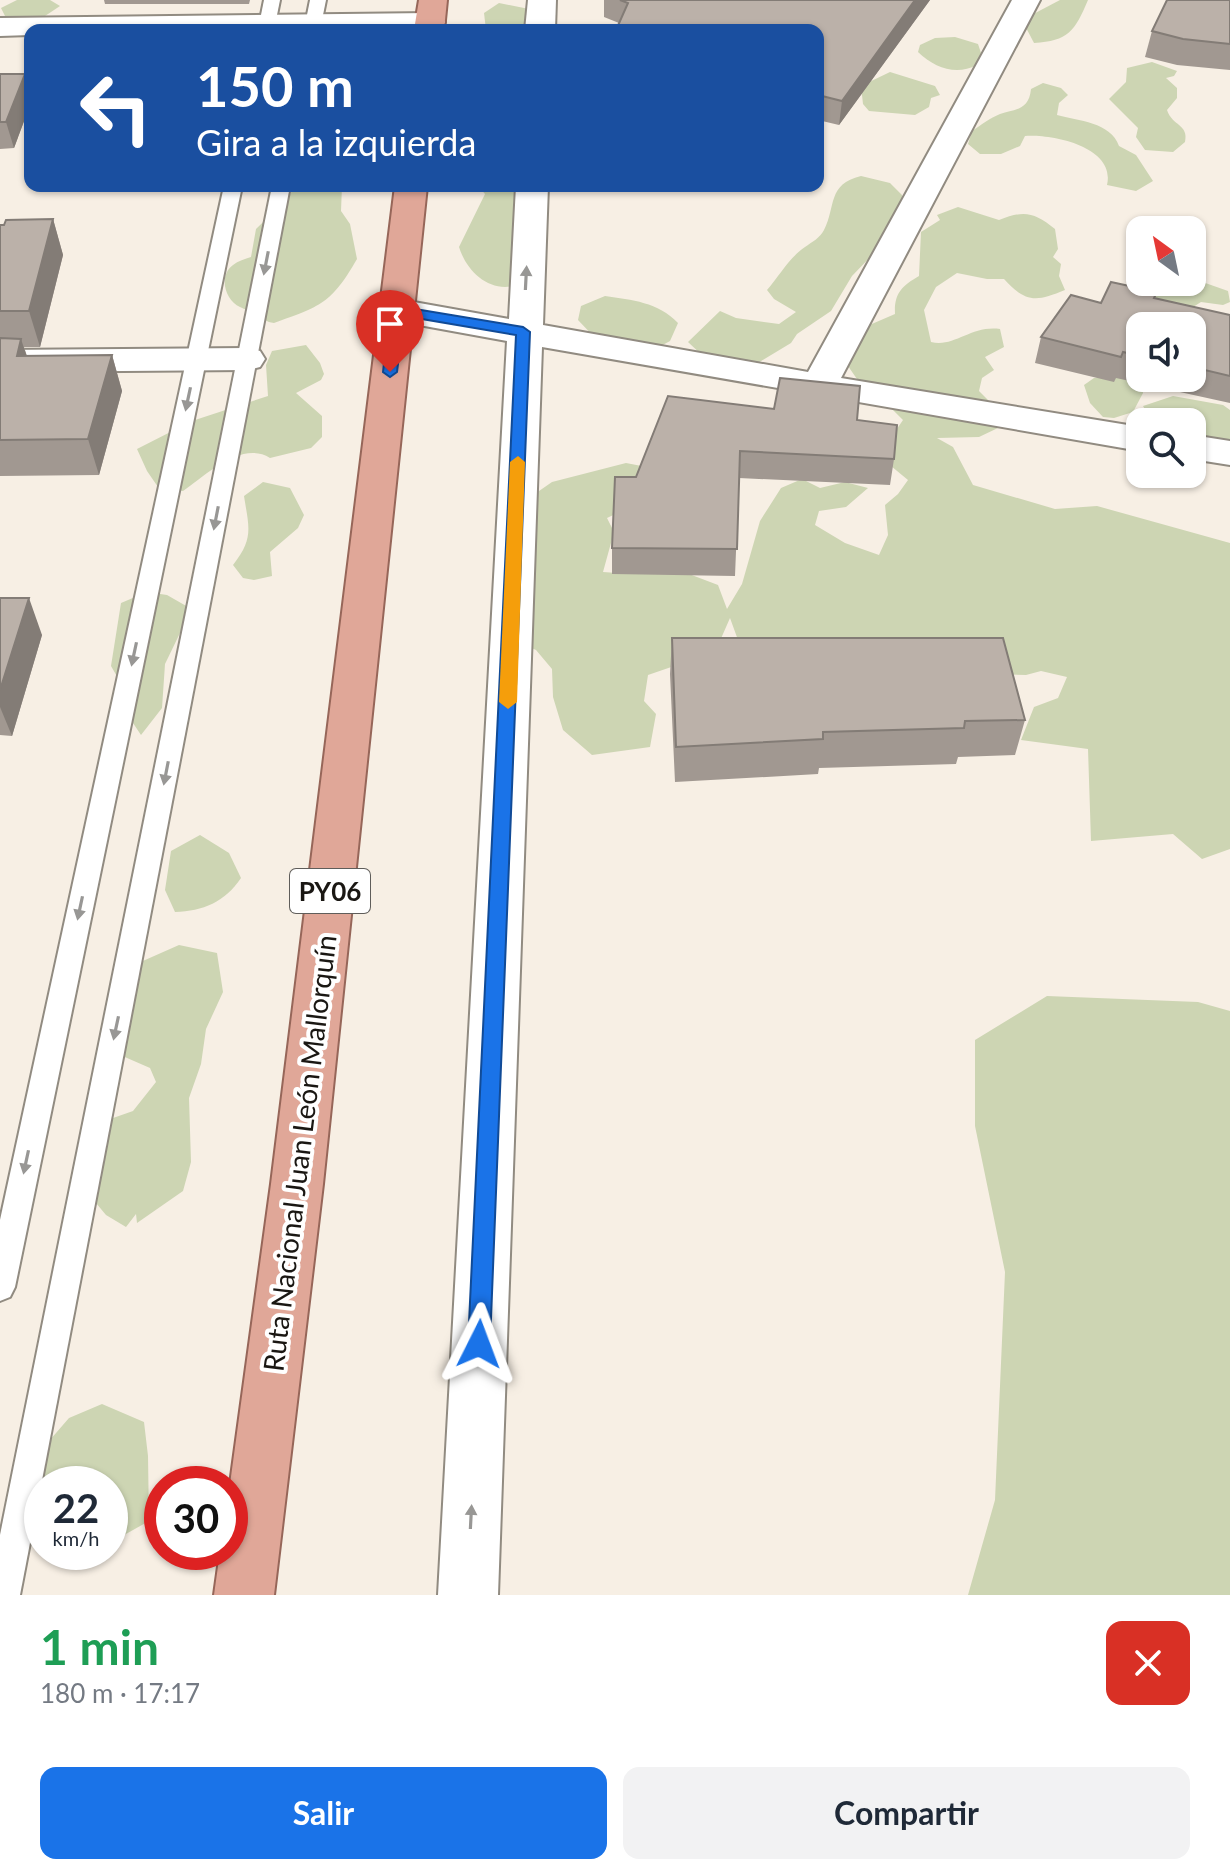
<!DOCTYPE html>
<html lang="es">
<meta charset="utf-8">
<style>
:root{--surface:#fff;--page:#f2f2f3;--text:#1f2937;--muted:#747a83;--accent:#1a73e8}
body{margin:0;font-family:Lato,sans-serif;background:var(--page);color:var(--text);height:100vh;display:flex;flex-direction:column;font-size:30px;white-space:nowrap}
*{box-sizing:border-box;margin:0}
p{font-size:26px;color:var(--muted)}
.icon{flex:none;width:44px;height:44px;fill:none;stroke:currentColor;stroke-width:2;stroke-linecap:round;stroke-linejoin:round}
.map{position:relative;height:1595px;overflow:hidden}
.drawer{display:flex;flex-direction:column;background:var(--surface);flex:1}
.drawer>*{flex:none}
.banner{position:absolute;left:24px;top:24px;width:800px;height:168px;border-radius:16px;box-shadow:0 2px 6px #0004;background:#1a4fa0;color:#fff;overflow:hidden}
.needle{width:52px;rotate:327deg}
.tools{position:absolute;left:1126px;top:216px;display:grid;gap:16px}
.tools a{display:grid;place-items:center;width:80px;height:80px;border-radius:16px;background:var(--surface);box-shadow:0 2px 6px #0004;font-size:40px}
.speed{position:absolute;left:24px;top:1466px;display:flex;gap:16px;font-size:40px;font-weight:700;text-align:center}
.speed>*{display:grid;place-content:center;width:104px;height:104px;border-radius:50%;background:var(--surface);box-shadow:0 2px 6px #0004;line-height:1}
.speed small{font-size:20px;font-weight:400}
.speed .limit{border:12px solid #d22;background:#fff;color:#111}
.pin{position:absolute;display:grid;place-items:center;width:68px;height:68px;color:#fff;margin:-82px -34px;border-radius:50% 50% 50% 0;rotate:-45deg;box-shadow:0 0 8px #0007}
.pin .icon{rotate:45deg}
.me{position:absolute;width:88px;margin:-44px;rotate:3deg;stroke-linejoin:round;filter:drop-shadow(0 0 6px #0008)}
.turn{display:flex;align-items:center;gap:28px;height:168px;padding:0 40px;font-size:36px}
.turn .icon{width:104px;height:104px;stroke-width:2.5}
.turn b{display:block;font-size:56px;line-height:68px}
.round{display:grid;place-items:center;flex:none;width:84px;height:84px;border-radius:16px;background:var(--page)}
.headline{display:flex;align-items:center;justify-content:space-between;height:136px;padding:0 40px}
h1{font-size:48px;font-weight:700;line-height:60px;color:#1e9e55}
.primary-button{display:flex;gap:16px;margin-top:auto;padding:16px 40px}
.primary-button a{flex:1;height:92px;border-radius:16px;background:var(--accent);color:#fff;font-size:32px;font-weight:700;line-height:92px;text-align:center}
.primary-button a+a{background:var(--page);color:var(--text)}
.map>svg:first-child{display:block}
.green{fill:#cdd5b3}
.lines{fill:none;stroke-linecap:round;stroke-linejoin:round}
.service-casing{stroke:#918b81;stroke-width:4}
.minor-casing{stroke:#918b81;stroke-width:4}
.trunk-casing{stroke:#966659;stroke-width:4}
.service{fill:#fff;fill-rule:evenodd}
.minor{fill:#fff;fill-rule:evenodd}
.trunk{fill:#e0a798;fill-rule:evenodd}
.wall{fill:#a19891;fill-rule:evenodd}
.shaded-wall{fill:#837c76}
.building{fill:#bbb1a9;stroke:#837c76;stroke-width:2}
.oneway{fill:#989795}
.route{fill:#1a73e8;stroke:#114b97;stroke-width:2}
.slow{fill:#f59e0b}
.labels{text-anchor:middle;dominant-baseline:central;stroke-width:8;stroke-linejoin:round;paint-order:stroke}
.shield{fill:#fff;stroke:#5f5d5a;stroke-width:2}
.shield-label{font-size:26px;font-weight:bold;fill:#1a1713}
.street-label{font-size:28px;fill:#1a1713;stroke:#fff}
</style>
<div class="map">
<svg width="1230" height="1595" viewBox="0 0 1230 1595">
<rect width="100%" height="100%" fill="#f7efe4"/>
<g class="green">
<polygon points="17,0 50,0 60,6 42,18 6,18 1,8"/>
<path d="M1060 0H1088C1075 31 1068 41 1034 43L1022 20Z"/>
<polygon points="499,3 529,9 540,30 486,30 484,13"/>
<path d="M955 37 978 44 981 53 977 65C956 76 935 68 918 52L920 45 935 38Z"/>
<path d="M1152 62 1177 71 1174 76 1166 78 1177 88V98L1167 110C1172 126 1189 124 1185 142L1173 152 1145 150 1136 137 1138 128 1109 99 1126 82 1127 68Z"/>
<polygon points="890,72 935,86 940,95 931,98 929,107 915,115 869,111 863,104 861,86"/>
<path d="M1043 83 1061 88 1068 95 1059 103 1057 115C1078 121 1111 122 1119 146L1136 155 1153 181 1136 191 1107 185C1116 147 1053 134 1025 136L1020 146 1001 154H980L968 144 972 131C981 125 990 118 1000 114 1016 109 1029 110 1031 89Z"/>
<path d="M861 176 890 183 902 195 903 208 877 250 852 276 831 311 797 334 791 343 751 367 705 358 688 342 720 311 736 318 779 324 796 312 774 299 767 290C780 275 789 258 805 247 812 242 820 238 824 230 836 207 827 184 861 176Z"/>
<path d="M294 186H342L341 211 350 224 357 259C331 304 321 306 274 323 266 322 264 319 257 314 252 311 245 310 240 307 225 300 218 276 233 265 238 261 245 259 251 257L256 229 289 197Z"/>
<path d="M478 186H528L520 284C492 295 467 273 459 247L485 194Z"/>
<path d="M958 207 999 220C1024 210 1034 212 1055 229L1058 249 1053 257 1061 264 1059 276 1065 290C1036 302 1026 303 1004 279H987L957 273 936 287 924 310 931 342C954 348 971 325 1000 329L1004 347 985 357 994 370 982 378 979 391 995 407 1000 427 979 437 937 438 953 447 973 485 1055 509 1097 506 1230 543V849L1202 859 1173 834 1091 841 1088 749 1021 740 1034 707 1058 698 1067 677 1041 671 1026 675 987 674 738 640 730 618 712 659 680 664 648 675 644 701 656 714 650 747 592 755 563 730 553 697 552 669 536 650 511 639 516 507 552 482 626 463 678 473 630 507 607 518 614 532 603 572 631 574 668 566 718 585 727 609 742 584 760 521 781 488 802 479 820 488 845 482 868 488 846 507 819 511 815 525 845 543 879 555 888 535 885 505 898 494 908 480 891 466 886 445 903 420 889 406 868 395 848 366 847 351 837 339 895 314C894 293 902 286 919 276L921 232 940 220 937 215Z"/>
<polygon points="1192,249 1197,250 1202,258 1195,268 1194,279 1228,291 1230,302 1223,305 1201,302 1190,309 1145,298 1156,289 1150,282 1192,282"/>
<path d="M605 296C632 300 658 302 678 323L670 341 659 347 599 342 578 320 581 306Z"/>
<path d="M306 345 320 363 324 374 321 380 296 393 322 416V437L311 448 270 458C242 440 206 475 183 491L158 487 147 471 137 449 192 421 268 396 266 365 272 351Z"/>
<polygon points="1140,373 1143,393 1133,412 1114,418 1103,417 1090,403 1084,385 1094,378"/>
<polygon points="1173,396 1223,405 1230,410 1230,454 1192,453 1192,422 1152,422 1143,406"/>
<path d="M263 482 290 488 304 515 298 528 270 552 272 576 254 580 243 578 233 565C254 538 249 528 244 496Z"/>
<polygon points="147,592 167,595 188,607 180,633 165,664 162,708 141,735 129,717 126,692 111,666 121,603"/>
<path d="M200 835 229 853 241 878C225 902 203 911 175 912L165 890 171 851Z"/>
<polygon points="179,945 217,953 223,992 206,1029 201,1064 189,1098 191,1162 183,1191 137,1223 136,1214 126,1227 106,1215 91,1197 96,1124 133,1111 156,1082 150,1068 111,1051 127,968"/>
<polygon points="1047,996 1198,1002 1230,1011 1230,1595 968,1595 995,1500 1005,1272 975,1126 975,1040"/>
<polygon points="102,1404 144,1422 148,1456 149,1521 110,1543 110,1484 42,1484 42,1504 30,1463 69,1418"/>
</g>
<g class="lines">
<defs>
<g id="service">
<polygon points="264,0 280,0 274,30 258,30"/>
<polygon points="310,0 326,0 320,30 304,30"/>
<polygon points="224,186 242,186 15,1287 10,1297 0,1301 0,1220"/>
<polygon points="272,186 290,186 20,1595 0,1595 0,1535"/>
</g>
<g id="minor">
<polygon points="528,0 556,0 555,30 525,30"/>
<polygon points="1012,0 1040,0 841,378 1140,427 1140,451 542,347 498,1595 438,1595 507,341 397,321 385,318 380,310 385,302 397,299 509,319 516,186 548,186 543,325 808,372"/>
<polygon points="430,13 440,16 445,22 440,28 30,30 30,35 0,36 0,18"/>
<polygon points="247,348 260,351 265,359 260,367 247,370 0,372 0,350"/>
<polygon points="1192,435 1230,441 1230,465 1192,459"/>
</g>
<g id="trunk">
<polygon points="419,0 447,0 444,30 414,30"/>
<polygon points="395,186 427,186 323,1184 274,1595 214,1595 220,1552 230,1552 230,1484 271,1184"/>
</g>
</defs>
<use href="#service" class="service-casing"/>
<use href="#minor" class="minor-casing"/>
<use href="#trunk" class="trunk-casing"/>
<use href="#service" class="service"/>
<use href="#minor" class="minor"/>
<use href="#trunk" class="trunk"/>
</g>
<g class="wall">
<polygon points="104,0 250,0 249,4 105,4"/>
<polygon points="604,0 930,0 839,125 818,120 818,30 619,23 604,17"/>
<polygon points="1230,0 1230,70 1177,65 1145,57 1152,31"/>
<polygon points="0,74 25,74 30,93 30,105 14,148 0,149"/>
<polygon points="53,219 63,255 40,347 24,347 27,356 112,355 122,391 99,475 0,476 0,225"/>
<path d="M1155 298 1230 315V403L1116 378 1114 382 1035 363 1041 337 1101 303ZM1140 326H1192V378H1140Z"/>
<polygon points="857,420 894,459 890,485 739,478 735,576 612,574 612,548 636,477"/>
<polygon points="0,598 42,635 12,736 0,735"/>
<polygon points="672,638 1025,720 1015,755 958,757 956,764 819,768 818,774 675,782 670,674"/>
</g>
<g class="shaded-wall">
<polygon points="915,0 930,0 839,125 842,101"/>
<polygon points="25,74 30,93 30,105 14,148 6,122"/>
<polygon points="53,219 63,255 40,347 29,311"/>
<polygon points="21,339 33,375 17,356"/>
<polygon points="112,355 122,391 99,475 88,439"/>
<polygon points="29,598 42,635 12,736 0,707 0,690"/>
</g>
<g class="building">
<polygon points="620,0 915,0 842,101 818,95 818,30 616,30 628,3"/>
<polygon points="1167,0 1230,0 1230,44 1183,39 1152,31"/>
<polygon points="0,74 25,74 6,122 0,122"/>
<polygon points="53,219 29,311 0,311 0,225 4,225 6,220"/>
<polygon points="1111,282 1157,292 1154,298 1230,315 1230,376 1192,367 1192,326 1140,326 1140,356 1123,352 1121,357 1041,337 1071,295 1101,303"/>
<polygon points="0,338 21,339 17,356 112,355 88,439 0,440"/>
<polygon points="780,378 860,386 857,420 897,425 894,459 740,451 737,549 612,548 615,477 636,477 668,396 774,409"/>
<polygon points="0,598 29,598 0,690"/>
<polygon points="672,638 1003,638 1025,720 965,721 964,728 823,732 823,739 676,747"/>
</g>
<defs><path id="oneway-solid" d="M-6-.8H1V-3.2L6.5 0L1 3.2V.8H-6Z" transform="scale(2)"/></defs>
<g class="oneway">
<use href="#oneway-solid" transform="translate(266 263) rotate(101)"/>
<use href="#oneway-solid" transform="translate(526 278) rotate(-87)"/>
<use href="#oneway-solid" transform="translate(188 399) rotate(102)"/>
<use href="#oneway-solid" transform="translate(216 518) rotate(101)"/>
<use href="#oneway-solid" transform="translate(134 654) rotate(102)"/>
<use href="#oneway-solid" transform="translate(166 773) rotate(101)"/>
<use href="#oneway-solid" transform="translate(80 908) rotate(102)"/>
<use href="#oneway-solid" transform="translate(116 1028) rotate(102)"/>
<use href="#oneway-solid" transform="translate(26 1162) rotate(102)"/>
<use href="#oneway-solid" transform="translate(471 1517) rotate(-87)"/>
</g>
<polygon class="route" points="397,306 523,327 530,332 490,1344 487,1352 479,1355 471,1352 468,1344 516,335 404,316 397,372 390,377 383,372 390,310"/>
<polygon class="slow" points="518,456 525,462 517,702 508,709 499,702 510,462"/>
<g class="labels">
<rect class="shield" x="290" y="869" width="80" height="44" rx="6"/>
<g class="shield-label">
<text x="330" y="891">PY06</text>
</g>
<g class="street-label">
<text transform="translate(299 1153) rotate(-83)">Ruta Nacional Juan León Mallorquín</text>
</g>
</g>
</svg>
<div class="tools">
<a><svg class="needle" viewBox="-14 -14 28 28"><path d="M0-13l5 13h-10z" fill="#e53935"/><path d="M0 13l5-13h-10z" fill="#747a83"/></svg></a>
<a><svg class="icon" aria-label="sound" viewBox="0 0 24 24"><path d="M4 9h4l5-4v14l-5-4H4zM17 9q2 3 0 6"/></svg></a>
<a><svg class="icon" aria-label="search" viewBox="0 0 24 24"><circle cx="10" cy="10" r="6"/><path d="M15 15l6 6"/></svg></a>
</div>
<div class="speed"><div>22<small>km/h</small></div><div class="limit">30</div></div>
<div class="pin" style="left:390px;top:372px;background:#d93025"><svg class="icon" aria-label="arrive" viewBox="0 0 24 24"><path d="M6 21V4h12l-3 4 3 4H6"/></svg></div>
<svg class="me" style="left:479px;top:1344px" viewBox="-20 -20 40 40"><path d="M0-17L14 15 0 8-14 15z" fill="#1a73e8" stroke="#fff" stroke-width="4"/></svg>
<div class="banner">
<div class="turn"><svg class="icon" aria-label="left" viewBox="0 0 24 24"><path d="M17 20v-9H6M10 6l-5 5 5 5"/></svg><div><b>150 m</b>Gira a la izquierda</div></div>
</div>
</div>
<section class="drawer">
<div class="headline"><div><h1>1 min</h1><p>180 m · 17:17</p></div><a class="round" style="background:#d93025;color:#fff"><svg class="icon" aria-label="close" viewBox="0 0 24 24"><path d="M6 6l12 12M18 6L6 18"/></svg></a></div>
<div class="primary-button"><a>Salir</a><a>Compartir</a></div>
</section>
